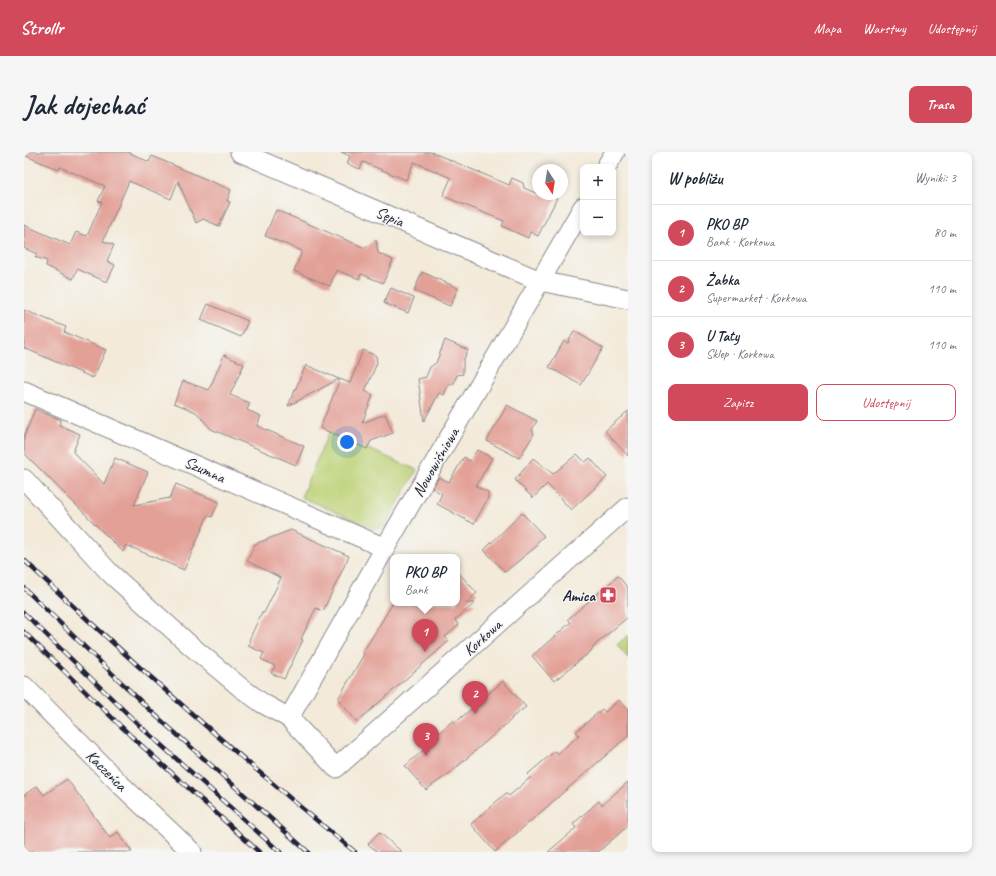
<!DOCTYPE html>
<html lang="pl">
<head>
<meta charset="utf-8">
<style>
  :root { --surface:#fff; --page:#f6f6f7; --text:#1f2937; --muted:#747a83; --line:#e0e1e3; --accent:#d1495b }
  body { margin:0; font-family:Caveat,sans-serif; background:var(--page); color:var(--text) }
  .controls { position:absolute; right:12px; top:12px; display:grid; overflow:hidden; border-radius:8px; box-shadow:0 2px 6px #0003 }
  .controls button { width:36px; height:36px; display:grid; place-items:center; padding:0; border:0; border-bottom:1px solid var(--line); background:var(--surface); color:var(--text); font:20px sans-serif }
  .compass { position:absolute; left:508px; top:12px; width:36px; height:36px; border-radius:50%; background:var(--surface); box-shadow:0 2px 6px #0003; rotate:168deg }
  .you { position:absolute; left:323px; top:290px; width:14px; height:14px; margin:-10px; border:3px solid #fff; border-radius:50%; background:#1a73e8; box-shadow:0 0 0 6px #1a73e833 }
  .badge { display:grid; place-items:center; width:26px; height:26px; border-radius:50%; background:var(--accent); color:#fff; font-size:13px; font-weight:700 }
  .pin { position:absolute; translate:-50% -33px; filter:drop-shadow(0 1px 2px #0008) }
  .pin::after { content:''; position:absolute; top:21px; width:14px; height:12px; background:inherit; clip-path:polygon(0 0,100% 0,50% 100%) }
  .popup { position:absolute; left:366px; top:402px; width:70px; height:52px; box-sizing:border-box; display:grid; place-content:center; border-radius:8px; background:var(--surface); filter:drop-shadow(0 1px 3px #0005); font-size:13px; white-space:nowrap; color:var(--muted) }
  .popup b { font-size:15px; color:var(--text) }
  .popup::after { content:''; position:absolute; left:50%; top:100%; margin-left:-8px; border:8px solid transparent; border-top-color:var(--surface) }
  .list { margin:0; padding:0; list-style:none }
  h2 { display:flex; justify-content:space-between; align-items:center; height:52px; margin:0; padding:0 16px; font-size:17px }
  h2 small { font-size:13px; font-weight:400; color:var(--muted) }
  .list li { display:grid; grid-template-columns:26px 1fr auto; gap:12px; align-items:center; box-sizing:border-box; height:56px; padding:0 16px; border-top:1px solid var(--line) }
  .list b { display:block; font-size:15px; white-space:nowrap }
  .list p { margin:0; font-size:13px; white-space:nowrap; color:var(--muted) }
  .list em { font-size:13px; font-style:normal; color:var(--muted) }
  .actions { display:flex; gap:8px; padding:12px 16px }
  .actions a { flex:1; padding:9px 0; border:1px solid var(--accent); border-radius:8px; text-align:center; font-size:14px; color:var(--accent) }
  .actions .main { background:var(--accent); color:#fff }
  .map { position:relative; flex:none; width:604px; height:700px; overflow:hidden; border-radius:8px }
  header { display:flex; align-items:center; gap:24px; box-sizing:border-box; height:56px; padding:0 20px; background:var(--accent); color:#fff }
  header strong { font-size:19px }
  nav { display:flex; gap:22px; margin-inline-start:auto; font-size:14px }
  .intro { display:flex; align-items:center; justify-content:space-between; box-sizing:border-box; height:96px; padding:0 24px }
  h1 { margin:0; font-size:28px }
  .button { padding:10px 18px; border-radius:8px; background:var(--accent); color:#fff; font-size:14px; font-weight:700 }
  main { display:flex; gap:24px; padding:0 24px }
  aside { flex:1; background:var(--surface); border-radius:8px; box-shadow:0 2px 6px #0003 }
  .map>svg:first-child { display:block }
  .green { fill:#bcd175; stroke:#6f7a58 }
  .building { fill:#e3a097 }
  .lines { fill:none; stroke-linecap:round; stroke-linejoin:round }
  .minor-casing { stroke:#8a868a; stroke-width:21 }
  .minor { stroke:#fff; stroke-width:19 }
  .rail-casing { stroke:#22223b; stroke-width:4.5 }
  .rail { stroke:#f6f6f2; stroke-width:3; stroke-dasharray:9; stroke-linecap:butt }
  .labels { text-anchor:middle; stroke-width:3; stroke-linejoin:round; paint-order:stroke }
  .street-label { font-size:16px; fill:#22223b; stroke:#f6f6f2 }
  .poi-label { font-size:16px; font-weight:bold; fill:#22223b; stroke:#f6f6f2; text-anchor:end }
</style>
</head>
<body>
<header>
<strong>Strollr</strong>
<nav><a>Mapa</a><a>Warstwy</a><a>Udostępnij</a></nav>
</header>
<div class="intro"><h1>Jak dojechać</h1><a class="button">Trasa</a></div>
<main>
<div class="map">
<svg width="604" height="700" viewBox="0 0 604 700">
  <rect width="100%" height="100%" fill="#f6f6f2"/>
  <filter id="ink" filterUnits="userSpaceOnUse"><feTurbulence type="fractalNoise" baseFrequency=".025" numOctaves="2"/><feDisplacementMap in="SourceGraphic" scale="8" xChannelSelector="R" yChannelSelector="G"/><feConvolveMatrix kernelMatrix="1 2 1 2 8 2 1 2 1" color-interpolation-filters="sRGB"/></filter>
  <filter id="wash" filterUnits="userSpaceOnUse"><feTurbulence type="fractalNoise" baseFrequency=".012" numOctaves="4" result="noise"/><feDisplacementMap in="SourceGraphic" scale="16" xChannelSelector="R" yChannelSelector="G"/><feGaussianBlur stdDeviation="0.9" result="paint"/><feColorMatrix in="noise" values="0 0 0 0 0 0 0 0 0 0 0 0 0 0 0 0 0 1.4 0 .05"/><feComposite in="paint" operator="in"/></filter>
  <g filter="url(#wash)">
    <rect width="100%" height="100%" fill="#f3ead9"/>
    <g class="green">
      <path d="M305,280L393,318L360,375L351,377L277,345Z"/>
      <path d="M604,483V506L593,493Z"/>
    </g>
    <g id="blocks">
      <g class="building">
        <path d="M0,0H104L125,10L128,4L207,38L203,49L206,50L195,74L179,67L172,71L154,29L147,47L105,29L79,89L90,93L83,109L91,113L83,130L53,117L49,127L22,114L23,109L11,105L13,102L0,96V73L46,93L52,80L63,84L78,50L74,49L81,34L36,15L35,18L0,3Z"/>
        <path d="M317,0H407L485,33L488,26L499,31L500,36L514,42H524L533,46L514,84L506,80L504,86L478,74L480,69L419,44L427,26L390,10L382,28L339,10L336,17L323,12L326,4Z"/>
        <path d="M252,58L341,96L352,88L354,101L369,108L359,131L337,122L335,127L312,118L306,134L270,119L278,99L241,84Z"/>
        <path d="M398,120L434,136L426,154L390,139Z"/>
        <path d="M367,136L390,146L384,161L360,151Z"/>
        <path d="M184,152L224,169L217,185L177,168Z"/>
        <path d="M0,158L42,175L40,180L82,198L69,226L0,196Z"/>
        <path d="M550,179L579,196L557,233L525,215L540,189L544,191Z"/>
        <path d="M421,188L444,198L439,209V222L433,223L429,233L425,231L420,243L415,241L400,269L394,227L402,225L406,215L412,211Z"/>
        <path d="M339,198L352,204L353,211L341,239L349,243L338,271L361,262L369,281L347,289L343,297L296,276L316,227L326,231Z"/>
        <path d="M200,203L220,212L206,243L226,251L223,258L237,264L233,274L280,294L272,313L187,277L172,260L150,251L159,229L185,238Z"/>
        <path d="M282,213L315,227L264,254Z"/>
        <path d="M483,253L513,269L508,278L510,282L495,306L463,289Z"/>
        <path d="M11,257L37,268L35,273L56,282L49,300L80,332L91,306L124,320L110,353L146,346L152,332L195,350L188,365L184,363L160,418L102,393L99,400L0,301V285Z"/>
        <path d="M604,259V304L581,279Z"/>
        <path d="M453,298L468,306L452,334L464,340V346L450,372L413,352L418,342L408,336L415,325L425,330L440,305L446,309Z"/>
        <path d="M553,302L561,310L566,306L583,325L547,358L523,332L509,346L491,328L509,306L529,322Z"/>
        <path d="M498,361L520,384L512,391L514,393L481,420L460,398Z"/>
        <path d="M267,378L325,404L299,459L292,456L277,487L279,488L260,527L247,521L251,514L237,507L240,501L224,494L227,489L225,488L238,460L240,461L257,426L223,409L231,392Z"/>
        <path d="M433,419L453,441L442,451H451L431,468L435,473L421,485L425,489L333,570L314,547L340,502L339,500L369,451H433Z"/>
        <path d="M594,424L604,436V465L579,486L572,492L566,500L530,529L508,504L547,470L544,467Z"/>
        <path d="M479,529L502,555L487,566L488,567L427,620L402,638L381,614L416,584L414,582L429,568L431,571Z"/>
        <path d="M595,548L604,558V584L471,700L447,672L482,641L485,644L507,625L504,622L531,599L533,602L555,583L552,580L578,557L581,560Z"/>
        <path d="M43,627L86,686L94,680L108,700H0V643L13,634L20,643Z"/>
        <path d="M604,630V674L574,700H524L552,676L549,672L575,649L578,653Z"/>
        <path d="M355,680L378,700H354L344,692Z"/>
      </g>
    </g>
  </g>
  <g filter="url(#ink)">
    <use href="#blocks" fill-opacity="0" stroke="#8a868a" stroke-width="1"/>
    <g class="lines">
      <g class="minor-casing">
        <g id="minor">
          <path d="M216,0L516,129L604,147"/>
          <path d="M582,15L591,0"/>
          <path d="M0,239L361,396"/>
          <path d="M0,327L86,421L167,494L216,535L238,551L265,566L312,616L604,355"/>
          <path d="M0,534L97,633L168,700"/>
          <path d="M265,566L361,396L559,55"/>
        </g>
      </g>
      <use href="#minor" class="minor"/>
      <g class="rail-casing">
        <g id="rail">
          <path d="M0,408C107,510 217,607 331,700"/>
          <path d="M0,436L130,562L284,700"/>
          <path d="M0,461L117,575L256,700"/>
          <path d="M0,480L107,584L235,700"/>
        </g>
      </g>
      <use href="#rail" class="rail"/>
    </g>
  </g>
  <defs>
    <g id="pharmacy-square" transform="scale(0.9)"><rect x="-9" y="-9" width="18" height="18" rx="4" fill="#d1495b" stroke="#f6f6f2"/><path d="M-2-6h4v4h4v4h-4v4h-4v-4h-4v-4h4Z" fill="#fff"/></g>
  </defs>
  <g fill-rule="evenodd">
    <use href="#pharmacy-square" x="584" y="443"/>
  </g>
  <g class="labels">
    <g class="street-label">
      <text transform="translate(366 64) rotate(23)" y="6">Sępia</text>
      <text transform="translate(411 310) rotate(-60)" y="6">Nowowiśniowa</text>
      <text transform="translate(181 317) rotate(24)" y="6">Szumna</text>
      <text transform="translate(458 485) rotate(-42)" y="6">Korkowa</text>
      <text transform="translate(83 618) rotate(45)" y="6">Kaczeńca</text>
    </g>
    <g class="poi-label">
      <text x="571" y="449">Amica</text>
    </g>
  </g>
</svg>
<div class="controls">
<button>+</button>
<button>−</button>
</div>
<svg class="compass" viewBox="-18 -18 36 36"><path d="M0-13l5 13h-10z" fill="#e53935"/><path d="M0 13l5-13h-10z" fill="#747a83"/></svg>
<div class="you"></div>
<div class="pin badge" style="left:401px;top:500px">1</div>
<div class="popup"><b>PKO BP</b>Bank</div>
<div class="pin badge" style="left:451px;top:562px">2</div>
<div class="pin badge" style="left:402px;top:604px">3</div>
</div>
<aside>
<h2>W pobliżu<small>Wyniki: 3</small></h2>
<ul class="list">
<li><span class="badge">1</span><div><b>PKO BP</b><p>Bank · Korkowa</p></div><em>80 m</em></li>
<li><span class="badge">2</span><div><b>Żabka</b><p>Supermarket · Korkowa</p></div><em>110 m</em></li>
<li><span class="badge">3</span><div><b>U Taty</b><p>Sklep · Korkowa</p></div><em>110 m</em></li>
</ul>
<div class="actions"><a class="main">Zapisz</a><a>Udostępnij</a></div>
</aside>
</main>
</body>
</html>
